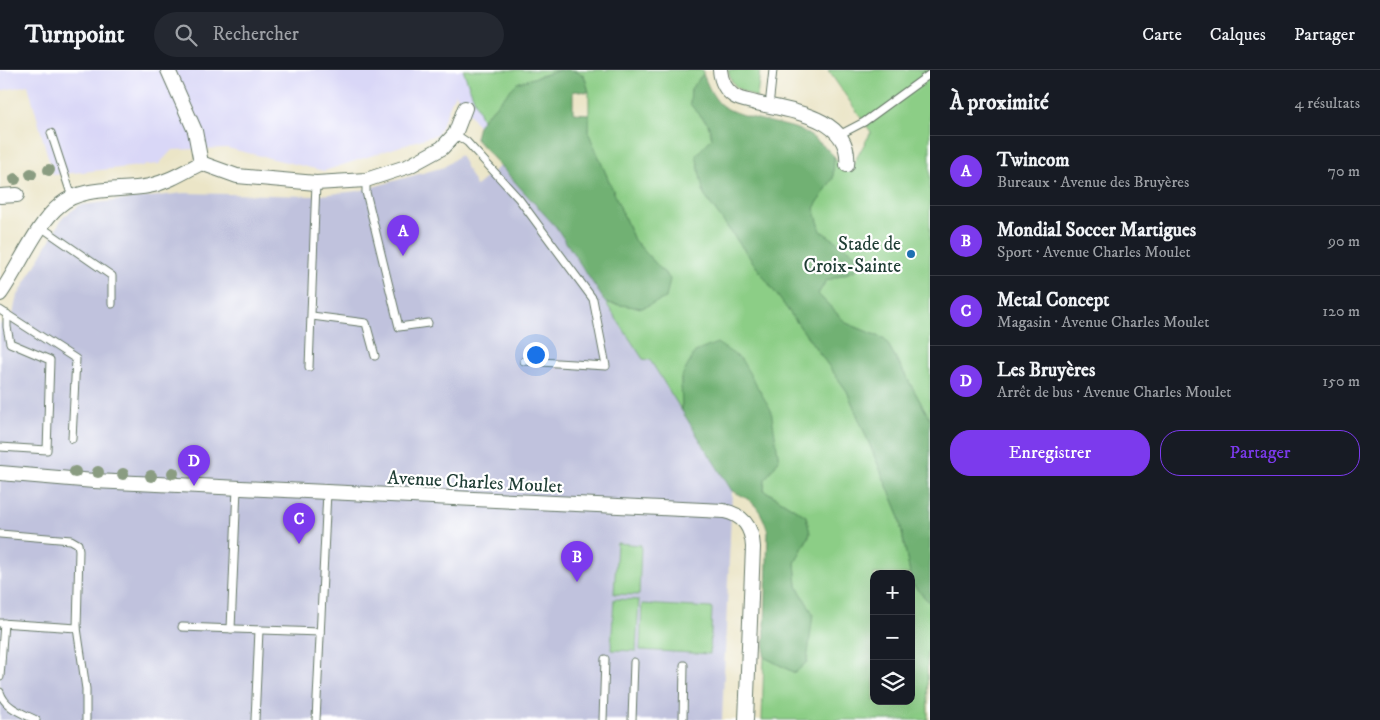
<!DOCTYPE html>
<html lang="fr">
<head>
<meta charset="utf-8">
<style>
  :root { --surface:#171b24; --page:#242831; --text:#f1f3f6; --muted:#9ea1a6; --line:#363941; --accent:#7c3aed }
  body { margin:0; font-family:"IM FELL DW Pica",serif; background:var(--page); color:var(--text) }
  .controls { position:absolute; right:15px; bottom:15px; display:grid; overflow:hidden; border-radius:10px; box-shadow:0 5px 20px #0002 }
  .controls button { width:45px; height:45px; display:grid; place-items:center; padding:0; border:0; border-bottom:1px solid var(--line); background:var(--surface); color:var(--text); font:25px sans-serif }
  .you { position:absolute; left:535px; top:284px; width:18px; height:18px; margin:-12px; border:4px solid #fff; border-radius:50%; background:#1a73e8; box-shadow:0 0 0 8px #1a73e833 }
  .badge { display:grid; place-items:center; width:32px; height:32px; border-radius:50%; background:var(--accent); color:#fff; font-size:16px; font-weight:700 }
  .pin { position:absolute; translate:-50% -41px; filter:drop-shadow(0 1px 2px #0008) }
  .pin::after { content:''; position:absolute; top:26px; width:18px; height:15px; background:inherit; clip-path:polygon(0 0,100% 0,50% 100%) }
  .list { margin:0; padding:0; list-style:none }
  h2 { display:flex; justify-content:space-between; align-items:center; height:65px; margin:0; padding:0 20px; font-size:21px }
  h2 small { font-size:16px; font-weight:400; color:var(--muted) }
  .list li { display:grid; grid-template-columns:32px 1fr auto; gap:15px; align-items:center; box-sizing:border-box; height:70px; padding:0 20px; border-top:1px solid var(--line) }
  .list b { display:block; font-size:19px; white-space:nowrap }
  .list p { margin:0; font-size:16px; white-space:nowrap; color:var(--muted) }
  .list em { font-size:16px; font-style:normal; color:var(--muted) }
  .actions { display:flex; gap:10px; padding:15px 20px }
  .actions a { flex:1; padding:11px 0; border:1px solid var(--accent); border-radius:20px; text-align:center; font-size:18px; color:var(--accent) }
  .actions .main { background:var(--accent); color:#fff }
  .icon { flex:none; width:28px; height:28px; fill:none; stroke:currentColor; stroke-width:2; stroke-linecap:round; stroke-linejoin:round }
  .map { position:relative; flex:none; width:930px; height:650px; overflow:hidden }
  header { display:flex; align-items:center; gap:30px; box-sizing:border-box; height:70px; padding:0 25px; background:var(--surface); border-bottom:1px solid var(--line) }
  header strong { font-size:24px }
  nav { display:flex; gap:28px; margin-inline-start:auto; font-size:18px }
  .search { width:350px; height:45px; background:var(--page); display:flex; align-items:center; gap:12px; box-sizing:border-box; padding:0 18px; border-radius:28px; color:var(--muted); font-size:19px }
  main { display:flex }
  aside { flex:1; background:var(--surface) }
  .map>svg:first-child { display:block }
  .built { fill:#d9d7f7 }
  .industrial { fill:#c0c2dd }
  .green { fill:#8cce86; stroke:#56865d }
  .forest { fill:#71b173; stroke:#487754 }
  .lines { fill:none; stroke-linecap:round; stroke-linejoin:round }
  .lane-casing { stroke:#667867; stroke-width:9 }
  .street-casing { stroke:#667867; stroke-width:16 }
  .lane { stroke:#fff; stroke-width:7 }
  .street { stroke:#fff; stroke-width:14 }
  .tree { fill:#8a9c81 }
  .poi-dot { fill:#1f6fb2; stroke:#fff; stroke-width:2 }
  .labels { text-anchor:middle; stroke-width:4.5; stroke-linejoin:round; paint-order:stroke }
  .poi-label { font-size:19px; fill:#1f3d34; stroke:#fff; text-anchor:end }
  .street-label { font-size:19px; fill:#1f3d34; stroke:#fff }
</style>
</head>
<body>
<header>
<strong>Turnpoint</strong>
<div class="search"><svg class="icon" aria-label="search" viewBox="0 0 24 24"><circle cx="10" cy="10" r="6"/><path d="M15 15l6 6"/></svg>Rechercher</div>
<nav><a>Carte</a><a>Calques</a><a>Partager</a></nav>
</header>
<main>
<div class="map">
<svg width="930" height="650" viewBox="0 0 930 650">
  <rect width="100%" height="100%" fill="#fff"/>
  <filter id="ink" filterUnits="userSpaceOnUse"><feTurbulence type="fractalNoise" baseFrequency=".02" numOctaves="2"/><feDisplacementMap in="SourceGraphic" scale="10" xChannelSelector="R" yChannelSelector="G"/><feConvolveMatrix kernelMatrix="1 2 1 2 8 2 1 2 1" color-interpolation-filters="sRGB"/></filter>
  <filter id="wash" filterUnits="userSpaceOnUse"><feTurbulence type="fractalNoise" baseFrequency=".0096" numOctaves="4" result="noise"/><feDisplacementMap in="SourceGraphic" scale="20" xChannelSelector="R" yChannelSelector="G"/><feGaussianBlur stdDeviation="1.12" result="paint"/><feColorMatrix in="noise" values="0 0 0 0 0 0 0 0 0 0 0 0 0 0 0 0 0 1.4 0 .05"/><feComposite in="paint" operator="in"/></filter>
  <g filter="url(#wash)">
    <rect width="100%" height="100%" fill="#ebe5c7"/>
    <path class="built" d="M0,0H463L482,50L478,56L455,23L438,64L324,101L227,78L172,80L159,94L53,105L28,15L0,21Z"/>
    <path class="industrial" d="M460,85L476,116L500,96L556,157L643,288L650,290L732,421L722,650H0V254L12,251L16,229L63,147L80,135L184,123L311,126L358,121L444,97Z"/>
    <g class="green">
      <path d="M463,0H560L517,13L482,50Z"/>
      <path d="M572,0H703V4L691,19L690,34L708,54L712,69L704,125L847,321L898,442L910,504H874V631H911V510L912,514L930,533V578L927,583L928,650H762L764,587L795,603L813,544L797,516L795,493L810,464L806,446L764,420L765,409L779,390L681,308L682,341L650,290L643,289L606,233L643,238L670,209L634,170L589,64V22L584,5Z"/>
      <path d="M728,0H760L757,28C741,20 732,19 728,0Z"/>
      <path d="M828,0H930V349L885,269L846,253L818,224L826,211L856,200L855,184L820,161L814,138L833,108L834,86L839,94L854,95L856,89L871,62Z"/>
      <path d="M617,473L641,475L639,525L614,524Z"/>
      <path d="M614,529L639,530L636,581L611,580Z"/>
      <path d="M642,534L712,538L710,584L640,580Z"/>
    </g>
    <g class="forest">
      <path d="M560,0H572L584,5L589,22L573,21V43L589,44V64L634,170L670,209L666,228L642,238L606,233L556,157L475,68L478,56L482,50L517,13Z"/>
      <path d="M703,4C707,14 712,26 720,34C735,47 777,52 797,59C812,65 823,75 834,86L833,108L814,138L821,161L855,184L856,200L826,211L818,224L846,253L885,269L930,349V533L912,514L911,504H910L898,442L847,321L704,125L696,85L712,68L708,54L690,34L691,19Z"/>
      <path d="M717,273L741,289L771,340L779,390L765,409L764,420L806,446L810,463L795,493L797,516L813,544L807,592L795,603L764,587L768,462C761,439 754,430 732,421L682,341L681,308L695,282Z"/>
    </g>
  </g>
  <g filter="url(#ink)">
    <g class="lines">
      <g class="lane-casing">
        <g id="lane">
          <path d="M769,36L773,0"/>
          <path d="M51,63L72,127"/>
          <path d="M455,64L467,72L519,129L593,229L606,296L524,291"/>
          <path d="M839,65L864,52L930,4"/>
          <path d="M366,110V122L399,257L428,253"/>
          <path d="M41,157L112,206V234"/>
          <path d="M0,240L76,289L72,369"/>
          <path d="M312,246L366,253L375,286"/>
          <path d="M309,297L316,113"/>
          <path d="M0,377L47,380L50,290L10,273L7,257V244"/>
          <path d="M0,464L71,470L78,474L79,480L77,558L86,619V650"/>
          <path d="M0,553L77,558"/>
          <path d="M182,557L320,562"/>
          <path d="M231,559L237,418"/>
          <path d="M0,607L4,553"/>
          <path d="M0,622C5,638 22,643 36,650"/>
          <path d="M255,650L259,560"/>
          <path d="M316,650L327,422"/>
          <path d="M603,650L605,589"/>
          <path d="M632,650L634,592"/>
          <path d="M683,650L684,595"/>
        </g>
      </g>
      <g class="street-casing">
        <g id="street">
          <path d="M168,0L195,61L201,93"/>
          <path d="M720,0C721,10 725,20 734,26C740,30 749,31 756,33C790,41 852,47 847,95"/>
          <path d="M0,126L17,125"/>
          <path d="M0,224C18,199 37,153 60,135C84,115 120,122 149,116C168,112 184,102 201,93L237,106L316,113L366,110L409,96L442,78L455,64L465,38"/>
          <path d="M0,403L94,411L724,441C744,445 752,458 753,477L746,650"/>
        </g>
      </g>
      <use href="#lane" class="lane"/>
      <use href="#street" class="street"/>
    </g>
    <g class="tree">
      <circle cx="49" cy="100" r="6"/>
      <circle cx="31" cy="104" r="6"/>
      <circle cx="15" cy="109" r="6"/>
      <circle cx="75" cy="402" r="6"/>
      <circle cx="98" cy="402" r="6"/>
      <circle cx="173" cy="403" r="6"/>
      <circle cx="123" cy="404" r="6"/>
      <circle cx="151" cy="406" r="6"/>
    </g>
  </g>
  <circle class="poi-dot" cx="911" cy="184" r="5"/>
  <g class="labels">
    <g class="poi-label">
      <text x="901" y="180">Stade de<tspan x="901" dy="22">Croix-Sainte</tspan></text>
    </g>
    <g class="street-label">
      <text transform="translate(475 411) rotate(3)" y="7">Avenue Charles Moulet</text>
    </g>
  </g>
</svg>
<div class="controls">
<button>+</button>
<button>−</button>
<button><svg class="icon" aria-label="layers" viewBox="0 0 24 24"><path d="M12 4l9 5-9 5-9-5zM3 14l9 5 9-5"/></svg></button>
</div>
<div class="you"></div>
<div class="pin badge" style="left:403px;top:186px">A</div>
<div class="pin badge" style="left:577px;top:512px">B</div>
<div class="pin badge" style="left:299px;top:474px">C</div>
<div class="pin badge" style="left:194px;top:416px">D</div>
</div>
<aside>
<h2>À proximité<small>4 résultats</small></h2>
<ul class="list">
<li><span class="badge">A</span><div><b>Twincom</b><p>Bureaux · Avenue des Bruyères</p></div><em>70 m</em></li>
<li><span class="badge">B</span><div><b>Mondial Soccer Martigues</b><p>Sport · Avenue Charles Moulet</p></div><em>90 m</em></li>
<li><span class="badge">C</span><div><b>Metal Concept</b><p>Magasin · Avenue Charles Moulet</p></div><em>120 m</em></li>
<li><span class="badge">D</span><div><b>Les Bruyères</b><p>Arrêt de bus · Avenue Charles Moulet</p></div><em>150 m</em></li>
</ul>
<div class="actions"><a class="main">Enregistrer</a><a>Partager</a></div>
</aside>
</main>
</body>
</html>
